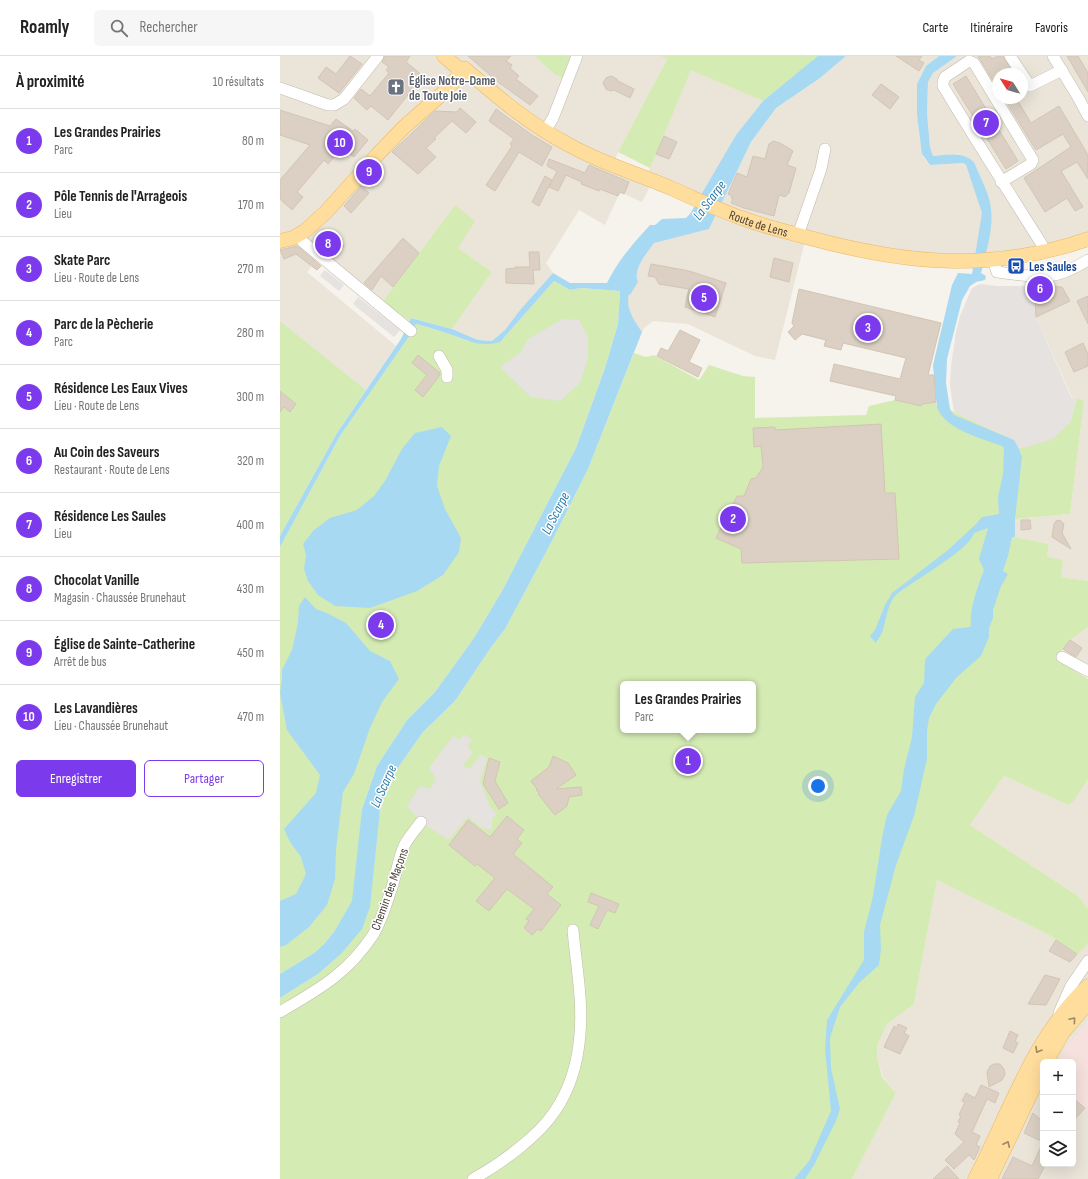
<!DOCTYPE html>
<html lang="fr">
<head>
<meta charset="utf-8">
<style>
  :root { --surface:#fff; --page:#f6f6f6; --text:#222; --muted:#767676; --line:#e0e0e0; --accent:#7c3aed }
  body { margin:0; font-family:"Sofia Sans Condensed",sans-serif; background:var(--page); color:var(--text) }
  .controls { position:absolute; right:12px; bottom:12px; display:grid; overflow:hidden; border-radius:6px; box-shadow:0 4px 16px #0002 }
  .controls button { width:36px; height:36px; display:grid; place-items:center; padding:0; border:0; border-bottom:1px solid var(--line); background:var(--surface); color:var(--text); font:20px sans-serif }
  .compass { position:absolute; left:712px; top:12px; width:36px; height:36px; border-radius:50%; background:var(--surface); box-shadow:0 4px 16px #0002; rotate:307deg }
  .you { position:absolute; left:538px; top:730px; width:14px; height:14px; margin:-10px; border:3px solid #fff; border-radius:50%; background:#1a73e8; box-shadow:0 0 0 6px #1a73e833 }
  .badge { display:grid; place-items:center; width:26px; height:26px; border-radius:50%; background:var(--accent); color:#fff; font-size:13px; font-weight:700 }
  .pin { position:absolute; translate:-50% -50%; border:2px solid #fff; box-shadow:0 1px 4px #0006 }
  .popup { position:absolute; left:340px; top:625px; width:136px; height:52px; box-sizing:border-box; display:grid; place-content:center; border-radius:6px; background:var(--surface); filter:drop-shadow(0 1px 3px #0005); font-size:13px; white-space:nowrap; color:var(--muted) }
  .popup b { font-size:15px; color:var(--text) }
  .popup::after { content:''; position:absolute; left:50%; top:100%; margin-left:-8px; border:8px solid transparent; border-top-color:var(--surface) }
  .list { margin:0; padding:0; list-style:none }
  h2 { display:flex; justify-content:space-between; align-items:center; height:52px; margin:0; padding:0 16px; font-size:17px }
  h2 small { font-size:13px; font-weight:400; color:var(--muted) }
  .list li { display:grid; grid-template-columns:26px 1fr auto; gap:12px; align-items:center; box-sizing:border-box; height:64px; padding:0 16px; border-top:1px solid var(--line) }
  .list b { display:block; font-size:15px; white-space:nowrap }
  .list p { margin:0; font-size:13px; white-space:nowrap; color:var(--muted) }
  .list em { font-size:13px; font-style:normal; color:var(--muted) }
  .actions { display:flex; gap:8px; padding:12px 16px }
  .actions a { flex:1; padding:9px 0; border:1px solid var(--accent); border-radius:6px; text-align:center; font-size:14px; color:var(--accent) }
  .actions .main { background:var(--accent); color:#fff }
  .icon { flex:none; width:22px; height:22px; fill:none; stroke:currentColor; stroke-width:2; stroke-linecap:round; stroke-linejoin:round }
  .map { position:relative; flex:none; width:808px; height:1123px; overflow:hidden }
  header { display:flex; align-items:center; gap:24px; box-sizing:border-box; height:56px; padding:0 20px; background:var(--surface); border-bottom:1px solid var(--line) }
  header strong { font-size:19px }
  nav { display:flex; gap:22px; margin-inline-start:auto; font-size:14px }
  .search { width:280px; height:36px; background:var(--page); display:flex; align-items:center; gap:10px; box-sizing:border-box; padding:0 14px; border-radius:6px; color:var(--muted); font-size:15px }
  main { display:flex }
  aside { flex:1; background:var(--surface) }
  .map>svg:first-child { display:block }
  .residential { fill:#eae4d9; fill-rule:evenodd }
  .medical { fill:#f6e1df }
  .green { fill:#d5ebb4; fill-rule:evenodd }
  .parking { fill:#e5e2e0 }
  .water { fill:#a8d9f3 }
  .building { fill:#dbd0c3; stroke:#d3c5b3 }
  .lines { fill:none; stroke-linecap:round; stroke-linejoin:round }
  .minor-casing { stroke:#c2baad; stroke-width:12 }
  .major-casing { stroke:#e8ba68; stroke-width:15 }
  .minor { stroke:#fff; stroke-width:11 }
  .major { stroke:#ffdd9c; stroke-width:14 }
  .oneway { stroke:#9c8866 }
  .labels { text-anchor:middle; stroke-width:3; stroke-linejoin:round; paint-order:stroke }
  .worship-label { font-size:13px; font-weight:bold; fill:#5b616d; stroke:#fff; text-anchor:start }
  .street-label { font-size:13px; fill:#4b4339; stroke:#fff }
  .transit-label { font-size:13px; font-weight:bold; fill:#164399; stroke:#fff; text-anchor:start }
  .water-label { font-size:14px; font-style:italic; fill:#2a7caa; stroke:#fff }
</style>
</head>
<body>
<header>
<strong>Roamly</strong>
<div class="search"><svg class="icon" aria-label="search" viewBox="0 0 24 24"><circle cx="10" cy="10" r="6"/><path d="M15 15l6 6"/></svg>Rechercher</div>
<nav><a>Carte</a><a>Itinéraire</a><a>Favoris</a></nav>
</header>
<main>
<aside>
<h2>À proximité<small>10 résultats</small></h2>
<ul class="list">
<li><span class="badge">1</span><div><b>Les Grandes Prairies</b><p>Parc</p></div><em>80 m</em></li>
<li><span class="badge">2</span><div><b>Pôle Tennis de l'Arrageois</b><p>Lieu</p></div><em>170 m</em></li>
<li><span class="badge">3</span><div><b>Skate Parc</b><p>Lieu · Route de Lens</p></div><em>270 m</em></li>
<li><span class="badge">4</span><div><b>Parc de la Pècherie</b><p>Parc</p></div><em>280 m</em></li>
<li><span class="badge">5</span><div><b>Résidence Les Eaux Vives</b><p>Lieu · Route de Lens</p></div><em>300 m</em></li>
<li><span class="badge">6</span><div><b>Au Coin des Saveurs</b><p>Restaurant · Route de Lens</p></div><em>320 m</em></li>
<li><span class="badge">7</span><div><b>Résidence Les Saules</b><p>Lieu</p></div><em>400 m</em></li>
<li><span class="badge">8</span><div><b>Chocolat Vanille</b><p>Magasin · Chaussée Brunehaut</p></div><em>430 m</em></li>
<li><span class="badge">9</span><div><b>Église de Sainte-Catherine</b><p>Arrêt de bus</p></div><em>450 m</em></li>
<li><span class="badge">10</span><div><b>Les Lavandières</b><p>Lieu · Chaussée Brunehaut</p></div><em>470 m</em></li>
</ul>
<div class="actions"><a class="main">Enregistrer</a><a>Partager</a></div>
</aside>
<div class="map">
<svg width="808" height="1123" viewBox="0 0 808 1123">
  <rect width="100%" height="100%" fill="#f6f2ec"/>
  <g class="residential">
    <path d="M0,0H255L274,18L293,0H380L387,3L338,96L333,109L366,121L411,13L483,45L456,79L419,144L373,124L362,146L340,136L325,169L299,154L266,207L273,217L240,254L225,274L212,285L198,284L172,273L212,216L178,192L175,149L103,245L43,196L27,216L116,290L86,334L0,265Z"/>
    <path d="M566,0H659L646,10L637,28V59L643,101L650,109L683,107L686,110L710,174V147L694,106L678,98L653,100L650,91L647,57L648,26L651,20L653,17L677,0H808V183L692,205L526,181L495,304L475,300L408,268L373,265L364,272L362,276L351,259L347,244L349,238L357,225L356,218L361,206L373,187L429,173L471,86L496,52L540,22ZM718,18H742V42H718Z"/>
    <path d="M808,204V525L781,521L767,501L769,488L735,481V463L790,458L804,345L792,341L755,259L754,230L757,221Z"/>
    <path d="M808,571V612L786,599L783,593L790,584Z"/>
    <path d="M724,720L788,749L794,745L808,723V853L798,840L690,769Z"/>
    <path d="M657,824L767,878L797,898L808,887V965L791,986L778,1006H763V1108H793V1042L808,1055V1123H572L616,1037L603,1021L597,1000V990L607,968L634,948Z"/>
  </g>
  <path class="medical" d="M808,965V1055L793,1042V1006H778L791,986Z"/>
  <g class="green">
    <path d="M255,0H293L284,22L274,18Z"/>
    <path d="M380,0H552L540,10L503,29L483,45L411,14L370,112L338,96L387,3Z"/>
    <path d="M175,149L195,165L178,192L212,216L172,273L132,262L129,265L103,245Z"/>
    <path d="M274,225L290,234L301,232L340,235L338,268L325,312L296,392L222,535L194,582L155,636L127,664L97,710L82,753L73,845L54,876L44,888L34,897L0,918V491L60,380L128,282L136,268L170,278L187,285L220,286Z"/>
    <path d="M0,265L86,334L57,377L0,480V348L10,356L16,348L0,335Z"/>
    <path d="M354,297L366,301L374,299L419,324L429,309L463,320L475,321V362L586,359L589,350L615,344L641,350L642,348L656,346L657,351L661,350L734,384L790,367L797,342L804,345L790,458L735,463V481L769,488L767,501L783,504L781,521L808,525V571L790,584L783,593L780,607L783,608L808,623V723L794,745L788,749L724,720L690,769L798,840L808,853V887L798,898L767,878L657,824L634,948L607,968L597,990V1000L602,1021L616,1037L572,1123H0V942L38,918L60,899L107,731L117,713L143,676L175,645L212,590L225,573L273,483L308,413ZM343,628H473V674H343Z"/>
  </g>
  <g class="parking">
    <path d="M45,214L64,229L59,235L40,220Z"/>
    <path d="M700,228L717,230H754L755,259L791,341L797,342L790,367L771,384L739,393L734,384L674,356L670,330L671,310L676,276L680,260L692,232Z"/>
    <path d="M78,241L120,274L114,281L73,248Z"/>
    <path d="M283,263L299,264L308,281V302L300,327L280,345L251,341L220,311L241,296L248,283Z"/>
    <path d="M184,678L192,684L187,690L193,696L183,710L190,713L200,699L207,702L200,725L210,751L217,758L212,763V773H204L188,761L168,784L141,766L127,750L140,730L150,733L156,723L149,712L173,680L180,684Z"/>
  </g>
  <g class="water">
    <path d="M538,0H566L540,22L496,52L471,86L429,173L374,187C367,197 352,214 358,226L350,239L349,238C345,253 355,265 362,276L308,413L273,483L225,573L212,590L175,645L143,676L117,713L107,731L100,754L90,851L82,873L60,899L38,918L0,942V918L34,897L44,888L54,876L72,845L82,753L97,710L127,664L155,636L194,582L222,535L296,392L325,312L338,268L340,235L301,232L290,234L274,225L220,286C199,292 188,284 169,278C158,274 147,271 136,268L128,282L60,380L0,491V480L57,377L121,283L131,262L172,273L198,284L212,285L225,274L240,254L273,217L290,227H327C339,203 352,189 370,169H375L382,163L406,162L410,158L456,79L483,45Z"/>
    <path d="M659,0H677L653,17L648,26L647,57L650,91L653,100C669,99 681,95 694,106C699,119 707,133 710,147C715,170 706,195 701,217L706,220L705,224L696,226L690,230L682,244L667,303L666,327L670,353L674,359L734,384L739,393L742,401L735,463V481H732L728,500L723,515L728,518L721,530L713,554V562L709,572V581L701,600L676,622L656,648L649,662L647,675V703L634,760L616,809L600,869L601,893L599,909L579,927L560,951L550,982L551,1012L560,1053L556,1065L534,1109L525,1123H514L529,1105L551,1055L545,993L547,964L584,904V876L593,840L602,782L607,759L621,735L624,713L632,681L635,641L644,627L645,604L646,602L673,573L689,571L691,570C689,553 698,530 704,514L699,503L708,472L694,477C690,494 631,526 616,539C607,547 606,569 601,579C599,582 597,584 596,587L590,580L595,574L605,549L612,537L668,494L696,468L702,461L719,458L718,441L723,418L724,392L722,390C703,383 664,373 657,351L653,309L672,229L678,217L692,218L702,157L686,109L683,107L650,109L642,98L637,59V28L646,10Z"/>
    <path d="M162,371L171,380L159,410L157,430L165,453L181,482L179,496L163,519L137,535L90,552L55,550L38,539L28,525L24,513L26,499L23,488L34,474L50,462L77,454L94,440L105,425L122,393L135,377Z"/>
    <path d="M25,541L36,553L49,558L66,567L90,595L110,605L119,623L102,646L90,672L74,718L63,736L56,794L55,823L47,849L29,871L6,889L0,891V845L16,838L26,818L21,801L10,786L4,773L36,737L40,719L7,674L0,637L2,624V614L12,594L18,567L19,550Z"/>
  </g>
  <g class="building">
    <path d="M70,0L82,8L59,37L38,22L46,11L56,18Z"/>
    <path d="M105,0H130L126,6L143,20L108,64L91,50L87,54L74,42L81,33L90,40L109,17L106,14L109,11L102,6Z"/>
    <path d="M188,0H231L226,5L232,9L230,12L239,20L236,23L258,40L250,49L218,26Z"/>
    <path d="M616,0H642L639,4L644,7L639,15Z"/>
    <path d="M698,0H710L712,3L718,0H723L734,18H718V33Z"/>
    <path d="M787,0H798L808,17V36Z"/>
    <path d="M331,20L337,23L338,25L354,33L350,42L334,34L331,35L326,33L323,27L326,22Z"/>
    <path d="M686,20L738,105L726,113L673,28Z"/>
    <path d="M601,28L619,41L610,53L592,39Z"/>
    <path d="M724,42H736L751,67L779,50L808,99V123L797,106L781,115L803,151L795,155L787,142L765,156L744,122L791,91L783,78L756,94Z"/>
    <path d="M180,52L196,66L186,77L172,65L154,82L156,83L146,92L156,101L138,118L112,96L155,55L177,56Z"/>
    <path d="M216,53L252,79L272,91L262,110L239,96L215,135L206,129L232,90L230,88L234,83L209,65Z"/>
    <path d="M0,54L50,70L56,63L73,75L75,73L88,84L74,101L62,92L48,108L44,104L17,136L23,141L12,154L0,143V124L30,89L0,79Z"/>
    <path d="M384,80L397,86L389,103L376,98Z"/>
    <path d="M493,85L500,87L513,95L507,109L516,112L509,137L505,141L499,139L494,160L464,152L451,147L453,143L451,142L452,140L448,138L457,117L467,121L473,100L485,103L489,88Z"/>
    <path d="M269,103L305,117L309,109L349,126L344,138L340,136L338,140L320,133L319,135L301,128L302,126L286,119L278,135L269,131L277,115L267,110Z"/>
    <path d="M265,120L272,124L259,150L252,146Z"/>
    <path d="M81,130L89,137L71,157L64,150Z"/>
    <path d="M43,173L64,190L54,202L33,185Z"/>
    <path d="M123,182L139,197L113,231L101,220L92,234L84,227Z"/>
    <path d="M17,190L41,210L37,214L16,198L4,203L0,194Z"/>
    <path d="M249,196H259L260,214H253L254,228L226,227V213L236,212L235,211H250Z"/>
    <path d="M494,202L513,207L509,226L490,221Z"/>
    <path d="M371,208L409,215L446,227L435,261L405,251L409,233L379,228L375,221L368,220Z"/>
    <path d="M754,230L782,231L790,245L756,261Z"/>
    <path d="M519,233L661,267L648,319H654L656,346L642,348L641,350L615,344L616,340L550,325L554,308L620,323L626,302L563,287L561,294L544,290L546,284L522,278L515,284L508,276L514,270L512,267Z"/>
    <path d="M808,240V268L797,245Z"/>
    <path d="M400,274L420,284L409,306L422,312L418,321L377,300L381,292L388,295Z"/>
    <path d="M803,287L808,298V310L794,316L785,296Z"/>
    <path d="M138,299L160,317V319L143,341L135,334L147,319L132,307Z"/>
    <path d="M0,335L16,348L10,356L4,351L0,356Z"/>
    <path d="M601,368L605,437H615L619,503L462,507L461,493L436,482L457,440H464L471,423L476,422L483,411L481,390L474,391L473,372L495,371V374Z"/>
    <path d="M741,464H750L751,473L741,474Z"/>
    <path d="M780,464L784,468L782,477L791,493L772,481L774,468L776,465Z"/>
    <path d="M790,584L802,592L796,601L783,593Z"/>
    <path d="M273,700L288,707L296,719L276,733L301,731L302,739L289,741L287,750L275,759L258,738L259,737L256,734L257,733L251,725L269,711Z"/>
    <path d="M209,702L220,706L215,725L228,747L219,753L203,728Z"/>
    <path d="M227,760L244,774L237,783L242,787L233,798L273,831L267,838L281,849L261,875L258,873L252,879L244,872L249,865L246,863L254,853L227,833L209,855L196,845L215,822L197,808L195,810L169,789L188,764L210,781Z"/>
    <path d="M311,837L339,848L335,857L327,854L318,873L310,869L319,850L308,846Z"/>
    <path d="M776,884L797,898L790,906L769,895Z"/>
    <path d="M765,919L780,923L766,949L748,948Z"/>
    <path d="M618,968L627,972L624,977L629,980L620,998L604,991L614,970L617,972Z"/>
    <path d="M730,975L738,979L735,985L738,987L733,997L723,992Z"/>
    <path d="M714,1008H720L724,1013L725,1018L722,1024L709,1031L707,1016L710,1010Z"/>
    <path d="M701,1029L719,1037L715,1047L707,1043L692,1076L700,1080L696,1089L700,1091L694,1104L689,1099L674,1113L665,1104L684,1086L675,1078L680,1067L678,1066L681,1060L679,1059L685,1046L682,1045L686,1037L695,1042Z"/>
    <path d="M793,1042L805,1052L793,1065Z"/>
    <path d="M753,1057L763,1066V1108H766L758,1123H722L733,1101L752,1110L763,1086L744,1077Z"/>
    <path d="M667,1110L679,1123H653Z"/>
  </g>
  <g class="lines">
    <g class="minor-casing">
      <g id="minor">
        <path d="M730,0L750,30L782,14"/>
        <path d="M773,0L799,43L808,60"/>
        <path d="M0,32L48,49H54L64,43L98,0"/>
        <path d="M265,75L273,62L297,0"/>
        <path d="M721,126L751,108L753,104L694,7L689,5L665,21L663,26V30C695,83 728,135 761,187L765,196"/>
        <path d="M18,179L23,186L131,275"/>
        <path d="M518,179L541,113L545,93"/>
        <path d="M713,204L717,216C757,221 772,227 808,204"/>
        <path d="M159,300L167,314V321"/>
        <path d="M782,601L808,615"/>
        <path d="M0,956C39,933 67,918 93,879C101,866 106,849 111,834C116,820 118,804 124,790C128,782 136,773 141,766"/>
        <path d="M779,957L791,930L808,905"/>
        <path d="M193,1123C220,1108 258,1081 275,1055C290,1033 298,1005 300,978C303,943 296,909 293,874"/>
      </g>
    </g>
    <g class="major-casing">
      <g id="major">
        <path id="s1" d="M164,0L178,12L185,13C219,42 250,69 291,90C323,108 359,118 393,133C416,143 438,154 462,162C482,170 505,175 526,181C625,208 709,217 808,183"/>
        <path d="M0,185L13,182L25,175L46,156L98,98L124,71L164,36L185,13"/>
        <path d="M766,1006L783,976L808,947"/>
        <path d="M695,1123C730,1057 752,982 808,930"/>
        <path d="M710,1123L763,1012"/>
      </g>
    </g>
    <use href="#minor" class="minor"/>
    <use href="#major" class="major"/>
  </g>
  <defs><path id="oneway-chevron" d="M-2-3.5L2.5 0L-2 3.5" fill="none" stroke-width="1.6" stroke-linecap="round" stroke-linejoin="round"/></defs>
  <g class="oneway">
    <use href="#oneway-chevron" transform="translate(793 964) rotate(-50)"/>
    <use href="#oneway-chevron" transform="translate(758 994) rotate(120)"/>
    <use href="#oneway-chevron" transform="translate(727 1088) rotate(-65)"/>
  </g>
  <defs>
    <g id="church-square" transform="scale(0.9)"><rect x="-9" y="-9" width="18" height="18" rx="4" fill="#6b7280" stroke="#fff"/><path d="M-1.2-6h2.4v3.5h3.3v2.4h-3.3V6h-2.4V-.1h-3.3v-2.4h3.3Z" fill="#fff"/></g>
    <g id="bus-square" transform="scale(0.9)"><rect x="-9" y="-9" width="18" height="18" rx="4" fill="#1a4fb4" stroke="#fff"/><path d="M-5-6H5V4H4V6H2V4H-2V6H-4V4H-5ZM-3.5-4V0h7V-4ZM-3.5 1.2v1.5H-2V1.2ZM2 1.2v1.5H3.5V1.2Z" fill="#fff"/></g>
  </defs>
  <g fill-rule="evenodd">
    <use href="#church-square" x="116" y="31"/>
    <use href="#bus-square" x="736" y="210"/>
  </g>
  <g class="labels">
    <g class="worship-label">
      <text x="129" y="29">Église Notre-Dame<tspan x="129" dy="15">de Toute Joie</tspan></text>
    </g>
    <g class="street-label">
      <text dy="5" stroke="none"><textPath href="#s1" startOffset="360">Route de Lens</textPath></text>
      <text transform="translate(109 833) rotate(-70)" y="5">Chemin des Maçons</text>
    </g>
    <g class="transit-label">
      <text x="749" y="215">Les Saules</text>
    </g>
    <g class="water-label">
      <text transform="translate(429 144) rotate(-53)" y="5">La Scarpe</text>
      <text transform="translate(275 457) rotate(-63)" y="5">La Scarpe</text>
      <text transform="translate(103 730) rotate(-66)" y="5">La Scarpe</text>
    </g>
  </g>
</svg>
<div class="controls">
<button>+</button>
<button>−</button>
<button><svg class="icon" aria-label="layers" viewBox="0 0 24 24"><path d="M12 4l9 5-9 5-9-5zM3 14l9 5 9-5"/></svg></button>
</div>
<svg class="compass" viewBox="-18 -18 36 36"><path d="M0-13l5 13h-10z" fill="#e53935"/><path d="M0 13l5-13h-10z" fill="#767676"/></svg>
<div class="you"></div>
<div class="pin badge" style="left:408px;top:705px">1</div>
<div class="popup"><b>Les Grandes Prairies</b>Parc</div>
<div class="pin badge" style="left:453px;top:463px">2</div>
<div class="pin badge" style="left:588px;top:272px">3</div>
<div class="pin badge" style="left:101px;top:569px">4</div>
<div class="pin badge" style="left:424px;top:242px">5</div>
<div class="pin badge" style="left:760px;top:233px">6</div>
<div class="pin badge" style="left:706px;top:67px">7</div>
<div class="pin badge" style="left:48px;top:188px">8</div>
<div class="pin badge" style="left:89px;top:116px">9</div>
<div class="pin badge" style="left:60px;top:87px">10</div>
</div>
</main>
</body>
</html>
